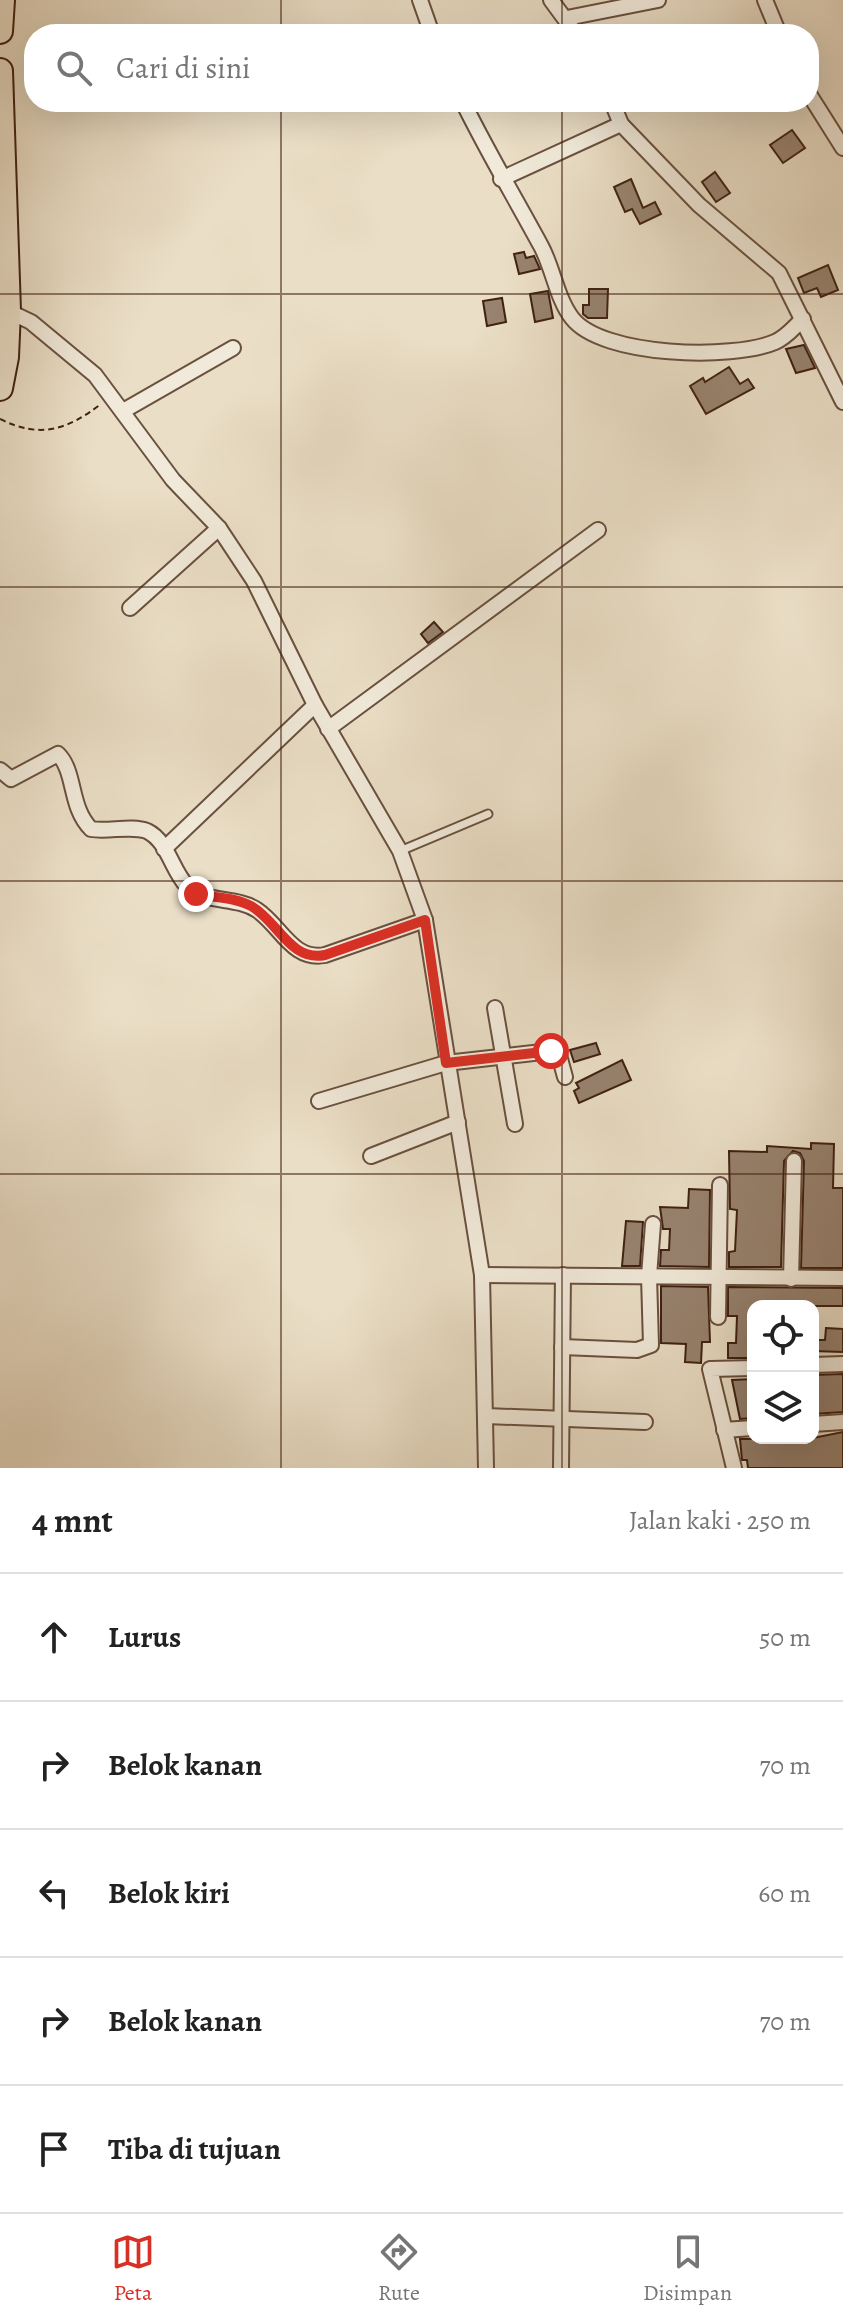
<!DOCTYPE html>
<html lang="id">
<head>
<meta charset="utf-8">
<style>
  :root { --surface:#fff; --page:#f6f6f6; --text:#222; --muted:#767676; --line:#e0e0e0; --accent:#d93025 }
  body { margin:0; font-family:Alegreya,serif; background:var(--page); color:var(--text) }
  .controls { position:absolute; right:24px; bottom:24px; display:grid; overflow:hidden; border-radius:16px; box-shadow:0 8px 32px #0002 }
  .controls button { width:72px; height:72px; display:grid; place-items:center; padding:0; border:0; border-bottom:2px solid var(--line); background:var(--surface); color:var(--text); font:40px sans-serif }
  .stop { position:absolute; width:24px; height:24px; margin:-18px; border:6px solid #d93025; border-radius:50%; background:#fff }
  .stop.end { background:#d93025; border-color:#fff; box-shadow:0 2px 8px #0008 }
  .list { margin:0; padding:0; list-style:none }
  h2 { display:flex; justify-content:space-between; align-items:center; height:104px; margin:0; padding:0 32px; font-size:34px }
  h2 small { font-size:26px; font-weight:400; color:var(--muted) }
  .list li { display:grid; grid-template-columns:52px 1fr auto; gap:24px; align-items:center; box-sizing:border-box; height:128px; padding:0 32px; border-top:2px solid var(--line) }
  .list b { display:block; font-size:30px; white-space:nowrap }
  .list em { font-size:26px; font-style:normal; color:var(--muted) }
  .icon { flex:none; width:44px; height:44px; fill:none; stroke:currentColor; stroke-width:2; stroke-linecap:round; stroke-linejoin:round }
  .map { position:relative; flex:none; width:843px; height:1468px; overflow:hidden }
  .search { position:absolute; background:var(--surface); box-shadow:0 8px 32px #0002; left:24px; right:24px; top:24px; height:88px; display:flex; align-items:center; gap:20px; box-sizing:border-box; padding:0 28px; border-radius:32px; color:var(--muted); font-size:30px }
  .sheet { height:744px; background:var(--surface) }
  nav { display:flex; justify-content:space-around; align-items:center; box-sizing:border-box; height:112px; border-top:2px solid var(--line); background:var(--surface); font-size:22px; color:var(--muted) }
  nav a { display:grid; justify-items:center; gap:4px }
  nav .on { color:var(--accent) }
  .map>svg:first-child { display:block }
  .building { fill:#988370; stroke:#3f2112; stroke-width:2 }
  .lines { fill:none; stroke-linecap:round; stroke-linejoin:round }
  .service-casing { stroke:#6a503f; stroke-width:11 }
  .minor-casing { stroke:#6a503f; stroke-width:18 }
  .trunk-casing { stroke:#3f2112; stroke-width:28 }
  .path { stroke:#3f2112; stroke-width:2; stroke-dasharray:6 4; stroke-linecap:butt }
  .service { stroke:#f1eada; stroke-width:7 }
  .minor { stroke:#f1eada; stroke-width:14 }
  .trunk { stroke:#eadec6; stroke-width:24 }
  .route { stroke:#d93025; stroke-width:10 }
  .grid { fill:none; stroke:#3f2112; stroke-width:2; stroke-opacity:0.55 }
</style>
</head>
<body>
<div class="map">
<svg width="843" height="1468" viewBox="0 0 843 1468">
  <rect width="100%" height="100%" fill="#eadec6"/>
  <filter id="stains"><feTurbulence type="fractalNoise" baseFrequency=".0025" numOctaves="4"/><feColorMatrix values="0 0 0 0 .2 0 0 0 0 .09 0 0 0 0 .02 0 0 0 .5 -.17"/></filter>
  <radialGradient id="worn" r=".72"><stop offset=".6" stop-color="#630" stop-opacity="0"/><stop offset="1" stop-color="#630" stop-opacity=".3"/></radialGradient>
  <g class="building">
    <path d="M792,130L805,148L783,163L770,145Z"/>
    <path d="M715,172L730,193L716,202L702,182Z"/>
    <path d="M631,179L643,208L655,202L661,214L640,224L632,209L625,212L614,187Z"/>
    <path d="M524,252L526,258L534,256L540,269L519,274L514,254Z"/>
    <path d="M828,265L838,290L821,297L817,288L804,293L798,278Z"/>
    <path d="M589,289H608L607,318H588L583,314V305H589Z"/>
    <path d="M548,291L553,318L535,322L530,294Z"/>
    <path d="M502,298L506,322L487,326L483,301Z"/>
    <path d="M804,345L815,368L796,373L786,349Z"/>
    <path d="M729,367L740,384L748,379L754,388L706,414L690,386L703,378L705,382Z"/>
    <path d="M434,622L443,632L428,643L421,634Z"/>
    <path d="M596,1043L600,1054L574,1062L570,1050Z"/>
    <path d="M622,1060L631,1080L579,1103L574,1091L579,1088L576,1083Z"/>
    <path d="M811,1143L834,1144L833,1188H843V1268H801L804,1161L800,1153L793,1151L784,1161L781,1267H729V1252L735,1251L737,1210L730,1209L729,1151L767,1152V1146L811,1149Z"/>
    <path d="M689,1189L710,1190L709,1267L660,1266L661,1250H669L670,1229H663L660,1207L688,1208Z"/>
    <path d="M626,1221L643,1222L640,1266H622Z"/>
    <path d="M661,1286L708,1287L710,1342H702L701,1363L685,1362L686,1344L661,1343Z"/>
    <path d="M728,1287L843,1288V1306H753V1358H728V1343H736L737,1316H728Z"/>
    <path d="M826,1328L843,1329V1352L813,1351V1340H825Z"/>
    <path d="M843,1374V1412L813,1414V1375Z"/>
    <path d="M753,1379V1418L740,1419L732,1380Z"/>
    <path d="M843,1432V1468H748L747,1460H742L740,1439L813,1438Z"/>
  </g>
  <g class="lines">
    <g class="service-casing">
      <path id="service" d="M400,851L488,814"/>
    </g>
    <g class="minor-casing">
      <g id="minor">
        <path d="M420,0L432,34"/>
        <path d="M551,0L576,34"/>
        <path d="M765,0L779,34"/>
        <path d="M567,18L658,0"/>
        <path d="M809,94L843,148"/>
        <path d="M463,102C487,151 515,198 541,246C553,268 557,299 572,318C602,357 733,360 775,342C787,337 794,327 803,319"/>
        <path d="M612,102L621,124L699,205L779,273L843,402"/>
        <path d="M501,179L621,124"/>
        <path d="M8,311L31,322L95,375L173,480L219,528L254,581L315,705L400,851L425,920L482,1275L486,1468"/>
        <path d="M123,411L233,348"/>
        <path d="M130,608L219,528"/>
        <path d="M328,729L598,530"/>
        <path d="M0,770L11,779L58,754C76,772 69,807 91,829C108,832 132,825 147,831C168,841 172,871 187,886C205,904 236,896 257,910C281,926 292,961 325,955L425,920"/>
        <path d="M164,849L315,705"/>
        <path d="M495,1008L515,1124"/>
        <path d="M319,1101L446,1063L551,1051L559,1055L565,1077"/>
        <path d="M371,1156L458,1122"/>
        <path d="M482,1275L843,1278"/>
        <path d="M791,1279L794,1161"/>
        <path d="M718,1317L720,1185"/>
        <path d="M562,1347L637,1350L651,1345L649,1276L653,1224"/>
        <path d="M813,1365L843,1364"/>
        <path d="M486,1416L645,1422"/>
        <path d="M813,1424L843,1422"/>
        <path d="M724,1430L753,1428"/>
        <path d="M561,1468L563,1275"/>
        <path d="M734,1468L710,1369L753,1368"/>
      </g>
    </g>
    <g class="trunk-casing">
      <g id="trunk">
        <path d="M0,31L2,0"/>
        <path d="M0,71L8,311L6,357L0,388"/>
      </g>
    </g>
    <path class="path" d="M0,419C40,439 67,430 101,404"/>
    <use href="#service" class="service"/>
    <use href="#minor" class="minor"/>
    <use href="#trunk" class="trunk"/>
  </g>
  <g class="lines">
    <path class="route" d="M196,894C214,898 235,897 251,906C278,921 290,962 325,955L425,920L446,1063L551,1051"/>
  </g>
  <path class="grid" d="M281,0V34M562,0V34M281,102V1468M562,102V1468M0,294H843M0,587H843M0,881H843M0,1174H843"/>
  <rect width="100%" height="100%" filter="url(#stains)"/>
  <rect width="100%" height="100%" fill="url(#worn)"/>
</svg>
<div class="controls">
<button><svg class="icon" aria-label="locate" viewBox="0 0 24 24"><circle cx="12" cy="12" r="6"/><path d="M12 2v4M12 18v4M2 12h4M18 12h4"/></svg></button>
<button><svg class="icon" aria-label="layers" viewBox="0 0 24 24"><path d="M12 4l9 5-9 5-9-5zM3 14l9 5 9-5"/></svg></button>
</div>
<div class="stop" style="left:551px;top:1051px"></div>
<div class="stop end" style="left:196px;top:894px"></div>
<div class="search"><svg class="icon" aria-label="search" viewBox="0 0 24 24"><circle cx="10" cy="10" r="6"/><path d="M15 15l6 6"/></svg>Cari di sini</div>
</div>
<section class="sheet">
<h2>4 mnt<small>Jalan kaki · 250 m</small></h2>
<ul class="list">
<li><svg class="icon" aria-label="ahead" viewBox="0 0 24 24"><path d="M12 20V5M6 11l6-6 6 6"/></svg><div><b>Lurus</b></div><em>50 m</em></li>
<li><svg class="icon" aria-label="right" viewBox="0 0 24 24"><path d="M7 20v-9h11M14 6l5 5-5 5"/></svg><div><b>Belok kanan</b></div><em>70 m</em></li>
<li><svg class="icon" aria-label="left" viewBox="0 0 24 24"><path d="M17 20v-9H6M10 6l-5 5 5 5"/></svg><div><b>Belok kiri</b></div><em>60 m</em></li>
<li><svg class="icon" aria-label="right" viewBox="0 0 24 24"><path d="M7 20v-9h11M14 6l5 5-5 5"/></svg><div><b>Belok kanan</b></div><em>70 m</em></li>
<li><svg class="icon" aria-label="arrive" viewBox="0 0 24 24"><path d="M6 21V4h12l-3 4 3 4H6"/></svg><div><b>Tiba di tujuan</b></div></li>
</ul>
</section>
<nav>
<a class="on"><svg class="icon" aria-label="map" viewBox="0 0 24 24"><path d="M3 6l6-2 6 2 6-2v14l-6 2-6-2-6 2zM9 4v14M15 6v14"/></svg>Peta</a>
<a><svg class="icon" aria-label="directions" viewBox="0 0 24 24"><path d="M12 3l9 9-9 9-9-9zM9 14v-3h6M13 9l2 2-2 2"/></svg>Rute</a>
<a><svg class="icon" aria-label="saved" viewBox="0 0 24 24"><path d="M7 4h10v16l-5-4-5 4z"/></svg>Disimpan</a>
</nav>
</body>
</html>
